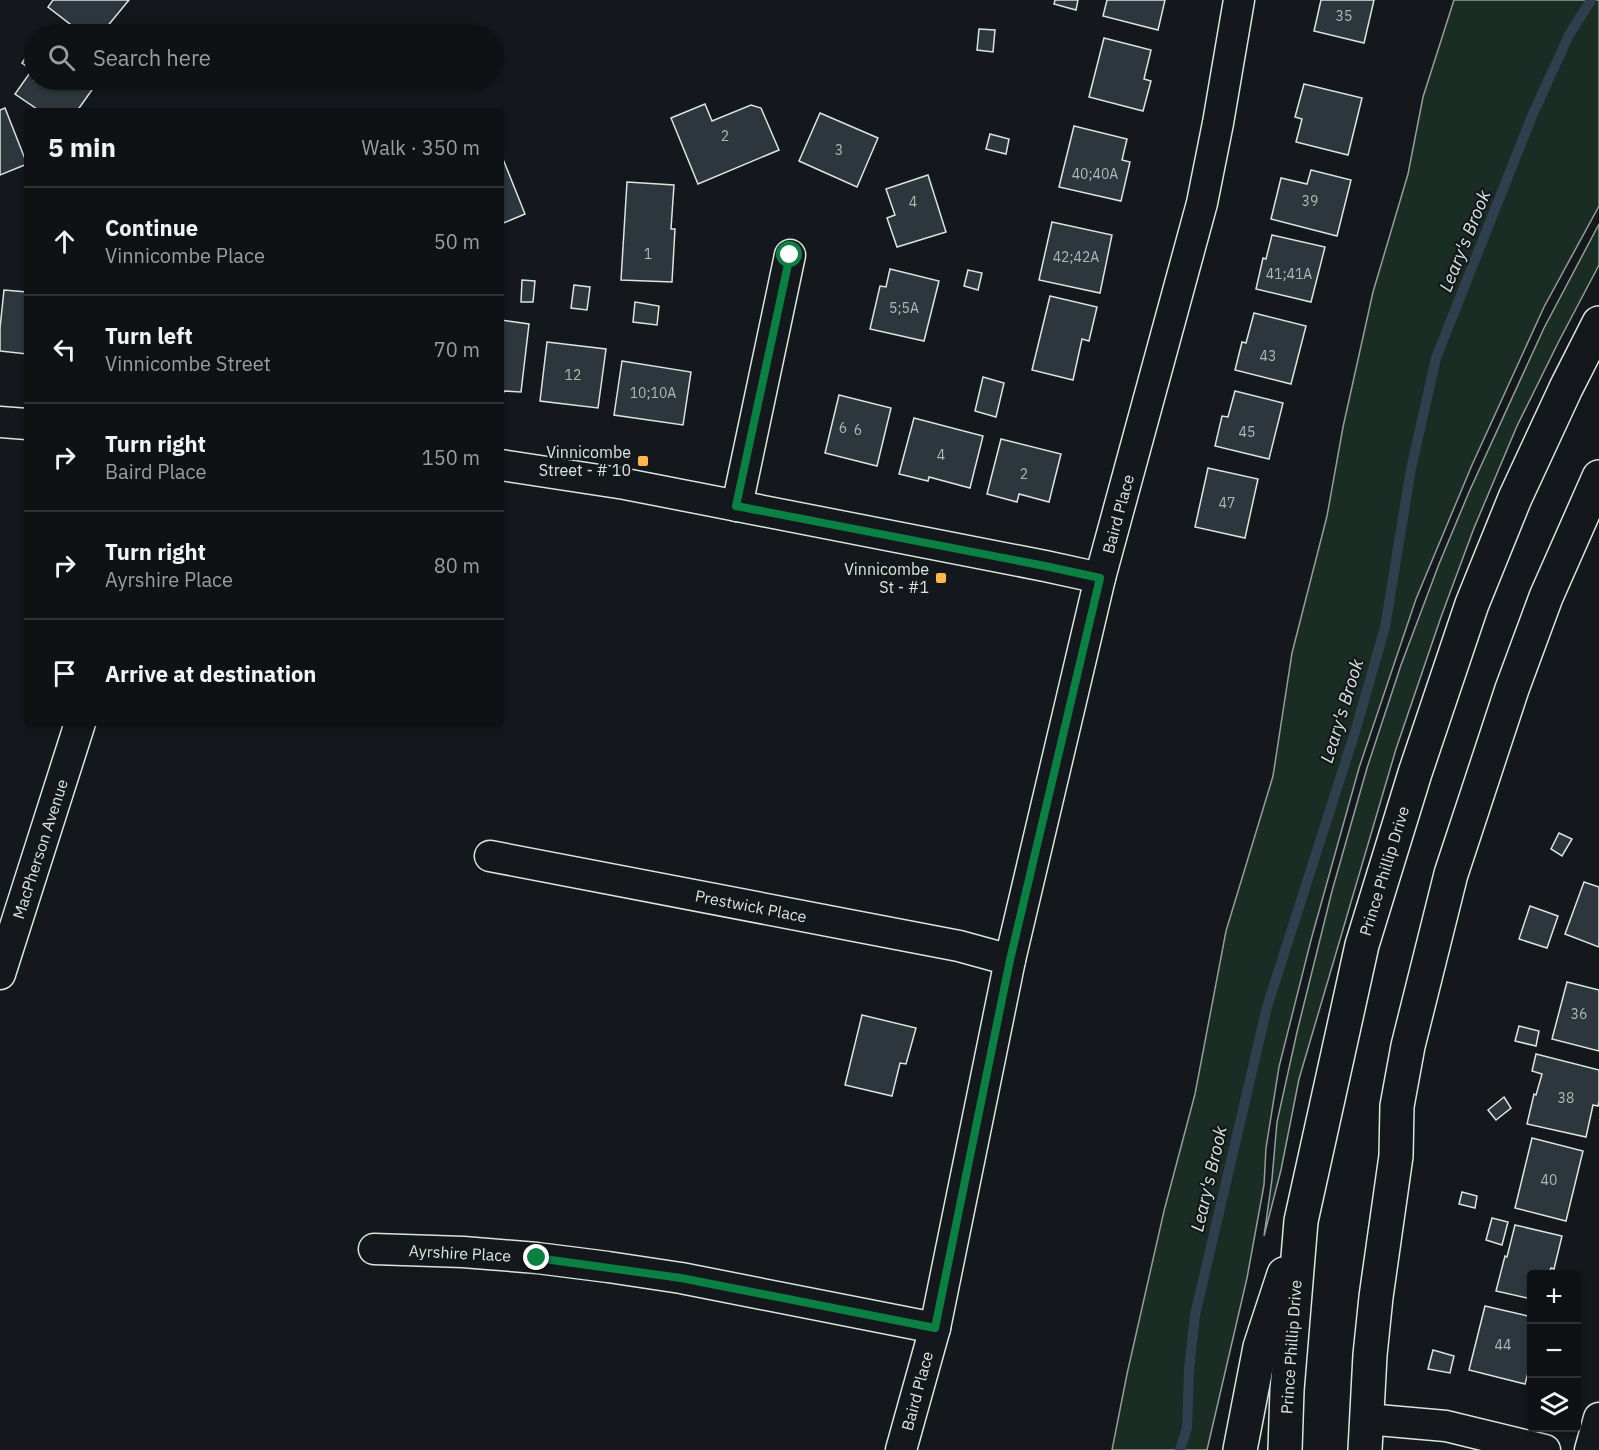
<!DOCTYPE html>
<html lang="en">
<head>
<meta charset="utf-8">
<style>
  :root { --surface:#0f1215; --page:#181b1e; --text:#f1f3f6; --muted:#9b9ea0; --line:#2f3234 }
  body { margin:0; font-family:"IBM Plex Sans",sans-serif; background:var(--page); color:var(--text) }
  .controls { position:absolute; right:18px; bottom:18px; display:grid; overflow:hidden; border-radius:6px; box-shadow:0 2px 4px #0004 }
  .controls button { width:54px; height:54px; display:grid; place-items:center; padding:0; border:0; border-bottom:2px solid var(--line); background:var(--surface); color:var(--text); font:30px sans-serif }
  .stop { position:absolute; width:18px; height:18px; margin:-14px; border:4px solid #0b8043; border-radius:50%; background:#fff }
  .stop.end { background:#0b8043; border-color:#fff; box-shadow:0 2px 6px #0008 }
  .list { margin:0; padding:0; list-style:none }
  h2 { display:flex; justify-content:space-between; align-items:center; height:78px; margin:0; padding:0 24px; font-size:26px }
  h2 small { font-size:20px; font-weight:400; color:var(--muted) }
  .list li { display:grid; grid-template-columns:39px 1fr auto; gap:18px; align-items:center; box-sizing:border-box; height:108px; padding:0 24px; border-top:2px solid var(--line) }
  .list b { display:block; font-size:22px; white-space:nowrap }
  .list p { margin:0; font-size:20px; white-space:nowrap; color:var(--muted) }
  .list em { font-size:20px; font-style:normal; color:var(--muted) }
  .icon { flex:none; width:33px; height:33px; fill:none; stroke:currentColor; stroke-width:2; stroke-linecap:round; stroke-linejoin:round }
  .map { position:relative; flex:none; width:1599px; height:1450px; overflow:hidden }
  .search { position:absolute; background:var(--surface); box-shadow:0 2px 4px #0004; left:24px; top:24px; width:480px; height:66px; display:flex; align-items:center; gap:15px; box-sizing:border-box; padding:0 21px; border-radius:33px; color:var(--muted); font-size:22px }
  .panel { position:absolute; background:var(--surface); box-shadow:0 2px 4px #0004; left:24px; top:108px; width:480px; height:618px; border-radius:6px }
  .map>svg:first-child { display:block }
  .green { fill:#1a2d24; stroke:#939e99; stroke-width:1.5 }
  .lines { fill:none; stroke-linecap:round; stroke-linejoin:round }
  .stream { stroke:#2f3f4d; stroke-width:10 }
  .building { fill:#2c363c; stroke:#d8e6dc; stroke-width:1.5 }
  .minor-casing { stroke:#d8e6dc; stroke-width:33 }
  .primary-casing { stroke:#d8e6dc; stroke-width:36 }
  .minor { stroke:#14181c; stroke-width:30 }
  .primary { stroke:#14181c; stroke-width:33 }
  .route { stroke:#0b8043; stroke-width:8 }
  .poi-dot { fill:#ffb74d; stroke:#14181c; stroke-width:2 }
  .labels { text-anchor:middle; stroke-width:4.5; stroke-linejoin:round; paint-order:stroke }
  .number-label { font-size:14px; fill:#adbab4 }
  .poi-label { font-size:16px; fill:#d8e6dc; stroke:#14181c; text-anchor:end }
  .street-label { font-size:16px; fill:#d8e6dc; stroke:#14181c }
  .water-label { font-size:18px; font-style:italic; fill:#d8e6dc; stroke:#14181c }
</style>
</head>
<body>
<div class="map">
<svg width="1599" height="1450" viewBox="0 0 1599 1450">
  <rect width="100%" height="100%" fill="#14181c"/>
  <g class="green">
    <path d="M1454,0H1599V206L1544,307L1472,465L1416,599L1359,768L1311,940L1279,1067L1266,1148L1264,1185L1247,1278L1207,1450H1112L1127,1374L1164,1211L1195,1094L1226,931L1273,776L1292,653L1327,516L1343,427L1373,292L1408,174L1423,97Z"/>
    <path d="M1599,224V265L1559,341L1517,426L1474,528L1441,617L1396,749L1299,1079L1281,1170L1264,1236L1272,1179L1277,1122L1297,1032L1332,891L1367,768L1401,665L1439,564L1469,492L1544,328Z"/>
  </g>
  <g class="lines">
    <path class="stream" d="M1180,1450L1187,1428L1189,1370L1195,1315L1267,1007L1355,732L1385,627L1411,469L1436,358L1532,116L1569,35L1591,0"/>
  </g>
  <g class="building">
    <path d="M53,0H129L101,34H83L48,7Z"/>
    <path d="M1055,0H1078L1076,10L1054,4Z"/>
    <path d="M1107,0H1165L1158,30L1103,16Z"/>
    <path d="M1321,0H1374L1364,43L1314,31Z"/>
    <path d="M979,29L995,30L993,52L977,50Z"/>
    <path d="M1104,38L1151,50L1144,79L1151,81L1143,111L1089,97Z"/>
    <path d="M34,45V80H99L77,111H40L15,94L32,70L22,63Z"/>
    <path d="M1304,84L1362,98L1348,155L1296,142L1302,119L1295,117Z"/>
    <path d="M705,104L712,121L751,105L761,108L779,150L698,184L671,118Z"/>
    <path d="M5,108L27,164L0,175V110Z"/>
    <path d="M820,113L878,138L857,187L799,161Z"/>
    <path d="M1074,126L1127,139L1122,160L1130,162L1121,201L1059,187Z"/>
    <path d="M990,134L1009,139L1006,154L986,149Z"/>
    <path d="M501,154L525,214L501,224Z"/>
    <path d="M1311,170L1351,180L1337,236L1271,219L1281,178L1307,184Z"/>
    <path d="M928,175L946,232L897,247L887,218L895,215L886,189Z"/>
    <path d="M627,182L674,185L671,229H675L672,282L621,280Z"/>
    <path d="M1052,222L1112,235L1100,293L1039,280Z"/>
    <path d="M1272,235L1325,247L1311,302L1256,289L1263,258L1266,259Z"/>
    <path d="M890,269L939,281L924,341L870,329L880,286L886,287Z"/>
    <path d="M968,270L982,273L978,290L964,286Z"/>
    <path d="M522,280L535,281L533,302H521Z"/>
    <path d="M574,285L590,287L587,310L571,308Z"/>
    <path d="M4,290L27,292V354L0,351V328Z"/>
    <path d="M1050,296L1097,307L1089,341L1082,339L1073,380L1032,370Z"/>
    <path d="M635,302L659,306L657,325L633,322Z"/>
    <path d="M1254,313L1306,326L1291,384L1235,370L1242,342L1246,343Z"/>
    <path d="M501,320L529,324L521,392L504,391L503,395H501Z"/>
    <path d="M547,342L606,349L598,408L540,401Z"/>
    <path d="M622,361L691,372L683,425L614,415Z"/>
    <path d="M983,377L1004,383L996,417L975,411Z"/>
    <path d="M1235,391L1283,403L1269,459L1215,446L1222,416L1228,417Z"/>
    <path d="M839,395L891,408L877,466L825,453Z"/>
    <path d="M914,418L983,436L970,488L929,477L928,481L899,474Z"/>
    <path d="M1001,439L1061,454L1049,502L1019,494L1017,502L987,494Z"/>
    <path d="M1208,468L1258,479L1245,538L1195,527Z"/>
    <path d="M1559,833L1572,839L1562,856L1551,849Z"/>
    <path d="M1584,882L1599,887V947L1565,934Z"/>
    <path d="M1530,906L1558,916L1547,948L1519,939Z"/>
    <path d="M1567,982L1599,990V1051L1552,1039Z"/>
    <path d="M862,1015L916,1028L906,1064L900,1063L892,1096L845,1085Z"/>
    <path d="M1519,1026L1539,1031L1536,1046L1515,1041Z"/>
    <path d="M1536,1054L1599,1070V1102L1598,1106L1593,1105L1586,1137L1527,1124L1534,1094L1536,1095L1542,1074L1532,1071Z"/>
    <path d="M1504,1097L1511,1108L1496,1120L1488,1110Z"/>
    <path d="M1532,1138L1583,1151L1566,1221L1515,1208Z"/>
    <path d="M1462,1192L1477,1196L1475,1208L1459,1204Z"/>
    <path d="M1492,1218L1508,1222L1502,1245L1486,1240Z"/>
    <path d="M1515,1225L1562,1236L1554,1269L1551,1268L1549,1274H1532V1299L1496,1291L1505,1256L1507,1257Z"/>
    <path d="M1485,1306L1532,1317V1338L1528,1353H1532V1358L1525,1384L1469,1370Z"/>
    <path d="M1433,1350L1454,1356L1450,1373L1428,1369Z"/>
  </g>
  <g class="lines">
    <g class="minor-casing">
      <g id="minor">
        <path d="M0,422L27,424"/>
        <path d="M501,465L625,484L1045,566L1100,578"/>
        <path d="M737,506L790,255"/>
        <path d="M490,856L959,946L1010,960"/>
        <path d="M0,974L80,723"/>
        <path d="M374,1249L463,1252L537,1258L608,1267L681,1278L935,1328"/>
        <path d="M1366,1419L1446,1426L1545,1450"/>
        <path d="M901,1450L935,1328L1010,960L1100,578L1202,203L1218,123L1239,0"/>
        <path d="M1590,1450L1599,1418"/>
      </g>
    </g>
    <g class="primary-casing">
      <g id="primary">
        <path d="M1240,1450L1260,1347L1284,1274"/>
        <path d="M1285,1450L1287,1390L1301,1221L1362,945L1415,773L1472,604L1515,498L1566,388L1599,323"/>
        <path d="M1365,1450L1370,1355L1376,1297L1396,1156L1397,1106L1408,1046L1451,874L1512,689L1546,597L1599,477"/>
      </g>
    </g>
    <use href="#minor" class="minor"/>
    <use href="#primary" class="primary"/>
  </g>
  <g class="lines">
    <path class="route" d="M537,1258L681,1278L935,1328L1010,960L1100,578L1045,566L736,506L790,255"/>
  </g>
  <g class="poi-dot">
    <rect x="637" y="455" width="12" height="12" rx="3"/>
    <rect x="935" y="572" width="12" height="12" rx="3"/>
  </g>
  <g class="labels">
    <g class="number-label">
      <text x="1344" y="21">35</text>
      <text x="725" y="141">2</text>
      <text x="839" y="155">3</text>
      <text x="1095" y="179">40;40A</text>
      <text x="1310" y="206">39</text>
      <text x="913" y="207">4</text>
      <text x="648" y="259">1</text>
      <text x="1076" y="262">42;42A</text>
      <text x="1289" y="279">41;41A</text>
      <text x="904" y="313">5;5A</text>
      <text x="1268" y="361">43</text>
      <text x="573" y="380">12</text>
      <text x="653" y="398">10;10A</text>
      <text x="843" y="433">6</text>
      <text x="858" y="435">6</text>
      <text x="1247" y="437">45</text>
      <text x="941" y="460">4</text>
      <text x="1024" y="479">2</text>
      <text x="1227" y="508">47</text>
      <text x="1579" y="1019">36</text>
      <text x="1566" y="1103">38</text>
      <text x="1549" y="1185">40</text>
      <text x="1503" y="1350">44</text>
    </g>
    <g class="poi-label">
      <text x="631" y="458">Vinnicombe<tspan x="631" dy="18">Street - # 10</tspan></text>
      <text x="929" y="575">Vinnicombe<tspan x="929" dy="18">St - #1</tspan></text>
    </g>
    <g class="street-label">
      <text transform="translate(1118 514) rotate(-75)" y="6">Baird Place</text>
      <text transform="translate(40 849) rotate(-72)" y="6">MacPherson Avenue</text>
      <text transform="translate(1384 871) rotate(-73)" y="6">Prince Phillip Drive</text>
      <text transform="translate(751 906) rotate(11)" y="6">Prestwick Place</text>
      <text transform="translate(460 1253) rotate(3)" y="6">Ayrshire Place</text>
      <text transform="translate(1291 1347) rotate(-86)" y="6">Prince Phillip Drive</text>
      <text transform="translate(917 1391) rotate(-75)" y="6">Baird Place</text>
    </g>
    <g class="water-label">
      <text transform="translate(1465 241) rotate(-68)" y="6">Leary's Brook</text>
      <text transform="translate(1342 711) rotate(-73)" y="6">Leary's Brook</text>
      <text transform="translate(1209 1179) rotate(-77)" y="6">Leary's Brook</text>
    </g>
  </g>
</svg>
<div class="controls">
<button>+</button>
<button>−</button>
<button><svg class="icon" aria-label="layers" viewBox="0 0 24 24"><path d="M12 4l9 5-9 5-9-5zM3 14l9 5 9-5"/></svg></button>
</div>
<div class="stop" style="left:790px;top:255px"></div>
<div class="stop end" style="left:537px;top:1258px"></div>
<div class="search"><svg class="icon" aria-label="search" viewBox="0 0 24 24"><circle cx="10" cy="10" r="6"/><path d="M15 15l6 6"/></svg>Search here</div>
<section class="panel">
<h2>5 min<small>Walk · 350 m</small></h2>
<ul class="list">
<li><svg class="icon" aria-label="ahead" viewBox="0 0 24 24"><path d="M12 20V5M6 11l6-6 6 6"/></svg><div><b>Continue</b><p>Vinnicombe Place</p></div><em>50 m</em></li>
<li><svg class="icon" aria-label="left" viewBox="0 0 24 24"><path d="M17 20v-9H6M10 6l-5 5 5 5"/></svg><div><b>Turn left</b><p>Vinnicombe Street</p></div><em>70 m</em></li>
<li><svg class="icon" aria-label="right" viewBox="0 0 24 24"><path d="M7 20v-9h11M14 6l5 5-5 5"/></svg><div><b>Turn right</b><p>Baird Place</p></div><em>150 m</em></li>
<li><svg class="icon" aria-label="right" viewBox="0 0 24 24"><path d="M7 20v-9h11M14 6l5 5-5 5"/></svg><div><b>Turn right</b><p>Ayrshire Place</p></div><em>80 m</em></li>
<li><svg class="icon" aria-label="arrive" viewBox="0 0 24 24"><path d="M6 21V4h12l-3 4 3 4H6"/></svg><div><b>Arrive at destination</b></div></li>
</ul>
</section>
</div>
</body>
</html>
